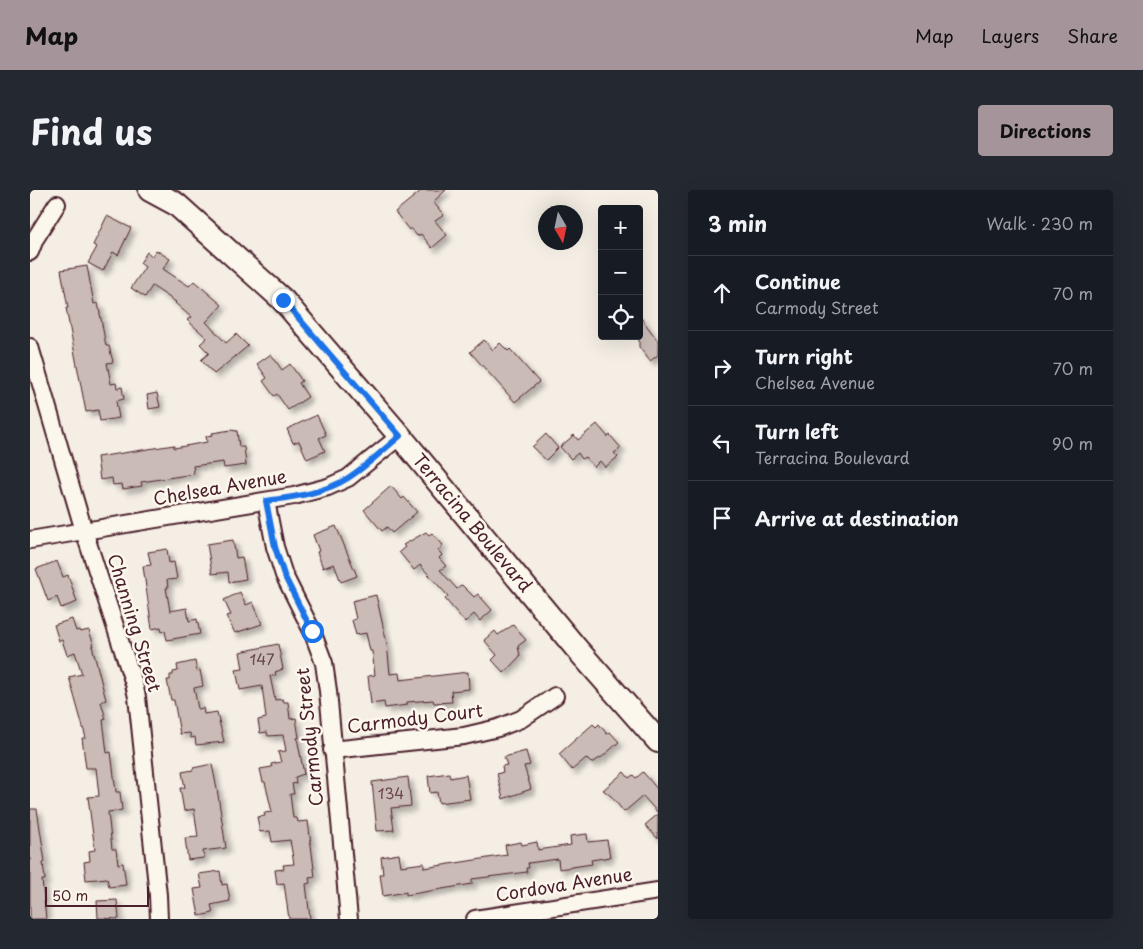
<!DOCTYPE html>
<html lang="en">
<head>
<meta charset="utf-8">
<style>
  :root { --surface:#171b24; --page:#242831; --text:#f1f3f6; --muted:#9ea1a6; --line:#363941; --accent:#a6949b }
  body { margin:0; font-family:"Playpen Sans",sans-serif; background:var(--page); color:var(--text) }
  .controls { position:absolute; right:15px; top:15px; display:grid; overflow:hidden; border-radius:5px; box-shadow:0 5px 20px #0002 }
  .controls button { width:45px; height:45px; display:grid; place-items:center; padding:0; border:0; border-bottom:1px solid var(--line); background:var(--surface); color:var(--text); font:25px sans-serif }
  .compass { position:absolute; left:508px; top:15px; width:45px; height:45px; border-radius:50%; background:var(--surface); box-shadow:0 5px 20px #0002; rotate:171deg }
  .scale { position:absolute; left:15px; bottom:12px; width:104px; box-sizing:border-box; padding-left:5px; border:2px solid #4a1f2b; border-top:0; font-size:14px; line-height:18px; white-space:nowrap; color:#4a1f2b; -webkit-text-stroke:4px #fbf7ec; paint-order:stroke }
  .stop { position:absolute; width:15px; height:15px; margin:-11px; border:4px solid #1a73e8; border-radius:50%; background:#fff }
  .stop.end { background:#1a73e8; border-color:#fff; box-shadow:0 1px 5px #0008 }
  .list { margin:0; padding:0; list-style:none }
  h2 { display:flex; justify-content:space-between; align-items:center; height:65px; margin:0; padding:0 20px; font-size:21px }
  h2 small { font-size:16px; font-weight:400; color:var(--muted) }
  .list li { display:grid; grid-template-columns:32px 1fr auto; gap:15px; align-items:center; box-sizing:border-box; height:75px; padding:0 20px; border-top:1px solid var(--line) }
  .list b { display:block; font-size:19px; white-space:nowrap }
  .list p { margin:0; font-size:16px; white-space:nowrap; color:var(--muted) }
  .list em { font-size:16px; font-style:normal; color:var(--muted) }
  .icon { flex:none; width:28px; height:28px; fill:none; stroke:currentColor; stroke-width:2; stroke-linecap:round; stroke-linejoin:round }
  .map { position:relative; flex:none; width:628px; height:729px; overflow:hidden; border-radius:5px }
  header { display:flex; align-items:center; gap:30px; box-sizing:border-box; height:70px; padding:0 25px; background:var(--accent); color:#111 }
  header strong { font-size:24px }
  nav { display:flex; gap:28px; margin-inline-start:auto; font-size:18px }
  .intro { display:flex; align-items:center; justify-content:space-between; box-sizing:border-box; height:120px; padding:0 30px }
  h1 { margin:0; font-size:35px }
  .button { padding:12px 22px; border-radius:5px; background:var(--accent); color:#111; font-size:18px; font-weight:700 }
  main { display:flex; gap:30px; padding:0 30px }
  aside { flex:1; background:var(--surface); border-radius:5px; box-shadow:0 5px 20px #0002 }
  .map>svg:first-child { display:block }
  .building { fill:#cabbb6; stroke:#4a1f2b; filter:url(#shadow) }
  .lines { fill:none; stroke-linecap:round; stroke-linejoin:round }
  .street-casing { stroke:#4a1f2b; stroke-width:20 }
  .secondary-casing { stroke:#4a1f2b; stroke-width:26 }
  .street { stroke:#fbf7ec; stroke-width:16 }
  .secondary { stroke:#fbf7ec; stroke-width:22 }
  .route { stroke:#1a73e8; stroke-width:6 }
  .labels { text-anchor:middle; stroke-width:5; stroke-linejoin:round; paint-order:stroke }
  .number-label { font-size:15px; fill:#6a464e }
  .street-label { font-size:18px; fill:#4a1f2b; stroke:#fbf7ec }
</style>
</head>
<body>
<header>
<strong>Map</strong>
<nav><a>Map</a><a>Layers</a><a>Share</a></nav>
</header>
<div class="intro"><h1>Find us</h1><a class="button">Directions</a></div>
<main>
<div class="map">
<svg width="628" height="729" viewBox="0 0 628 729">
  <defs>
    <filter id="shadow"><feDropShadow dx="4.5" dy="4.5" stdDeviation="2.5" flood-color="#0004"/></filter>
  </defs>
  <rect width="100%" height="100%" fill="#f4eee4"/>
  <filter id="ink" filterUnits="userSpaceOnUse"><feTurbulence type="fractalNoise" baseFrequency=".02" numOctaves="2"/><feDisplacementMap in="SourceGraphic" scale="10" xChannelSelector="R" yChannelSelector="G"/><feConvolveMatrix kernelMatrix="1 2 1 2 8 2 1 2 1" color-interpolation-filters="sRGB"/></filter>
  <g filter="url(#ink)">
    <g class="building">
      <path d="M392,0H416L403,12L414,25L405,31L417,45L402,58L391,44L387,46L381,38L379,40L365,22Z"/>
      <path d="M77,26L101,38L88,65L83,62L73,81L58,73L67,57L63,55Z"/>
      <path d="M126,60L140,69L133,79L159,96L164,91L192,115L176,132L196,153L206,144L218,156L184,184L171,170L179,163L170,154L177,148L157,130L161,127L145,113L146,112L122,96L115,107L101,98L115,77L110,73L117,62L122,66Z"/>
      <path d="M57,76L64,114L68,113L76,156H79L83,172L77,173L81,194L86,193L87,198L92,197L94,209L86,211L89,228L70,231L68,220L56,222L36,118H38L31,80Z"/>
      <path d="M609,125L628,151V165L620,171L609,157Z"/>
      <path d="M454,150L463,160L470,153L478,161L480,159L509,192L485,212L440,162Z"/>
      <path d="M241,164L252,180L260,174L272,191L269,193L278,207L258,220L247,204L244,206L233,191L237,188L227,174Z"/>
      <path d="M127,203L130,217L119,219L117,205Z"/>
      <path d="M287,225L296,245L289,248L295,261L277,269L269,251L263,253L257,239Z"/>
      <path d="M567,234L578,247L580,245L591,258L584,263L588,267L575,277L570,271L564,277L555,267L552,269L548,263L541,269L530,257L544,245L548,250Z"/>
      <path d="M201,240L207,241L209,257H214L216,275L194,278L193,272L163,276L164,284L111,292L112,296L93,299L92,294L83,295L82,288L70,290L67,267L144,255V258L177,252L176,246L183,245L182,243Z"/>
      <path d="M516,244L528,258L516,270L502,257Z"/>
      <path d="M361,296L372,309L374,307L387,322L362,343L357,337L352,341L334,320Z"/>
      <path d="M306,336L327,386L311,392L304,374L293,378L287,362L289,361L283,345Z"/>
      <path d="M396,342L399,345L402,343L413,355L408,360L412,365L409,368L416,376L410,380L427,399L432,395L444,407L448,404L462,420L450,431L444,424L435,432L415,409L418,406L390,375L384,380L369,362L375,357L373,355Z"/>
      <path d="M203,350L206,368L212,367L216,389L199,392L198,382L182,384L177,354Z"/>
      <path d="M137,359L139,373L144,372L147,389L137,390L138,398H136L140,421L157,418L159,431L167,429L170,444L137,450L135,441L132,442L131,437L122,439L113,376L121,375L118,362Z"/>
      <path d="M27,371L33,387L38,385L47,412L31,418L27,407L18,411L6,379Z"/>
      <path d="M210,402L216,415L223,412L232,434L205,443L196,426L201,425L194,410Z"/>
      <path d="M346,405L357,454L360,484L369,483L370,490L438,482L439,499L421,501L422,512L404,513L403,510L377,512V515L355,518L354,512L341,514L338,486L345,485L342,461H340L336,443L326,445L322,430L326,429L322,411Z"/>
      <path d="M42,429L46,441L49,440L50,442L59,440L64,456H62L76,510L71,512L76,529L73,530L77,563L81,562L86,602H90L92,620L78,622L82,659H86L88,674L93,673L96,695L79,697L77,688L56,690L54,672L60,671L59,661L65,660L58,607L69,606L66,578H56L52,548H56L39,487L52,484L45,462L37,465L32,450L29,451L24,435Z"/>
      <path d="M483,435L496,450L488,456L490,466L474,483L462,470L467,465L454,450L465,441L468,445Z"/>
      <path d="M248,454L253,479L245,482L246,485L240,486L245,510L253,509L254,512H258L260,529L266,528L269,548H267L274,584L265,587L266,593L262,594L264,604H260L263,628H267L268,632L278,631L285,687L279,688L280,693L276,694L280,729H259L254,693L247,694L245,680L254,679L253,675L264,674L260,650L242,652L240,641L230,642L227,627L235,626L234,623L242,622L235,592H233L230,579L242,577L241,574L251,572L248,562L256,561L253,545L238,546L237,542L230,543L228,530L236,528L232,496L210,500L206,480L213,479L210,462Z"/>
      <path d="M165,471L167,481L170,480L173,496L164,498L168,519L173,518L174,524L187,522L194,552L166,555L165,547L161,548L160,543L150,544L144,510H141L137,490H140V485H143V482L148,481L147,475Z"/>
      <path d="M563,534L566,537L569,534L577,544L580,542L589,552L572,567L561,573L556,568L542,580L529,564Z"/>
      <path d="M496,561L500,575L494,576L501,599L473,609L467,584L473,582L472,576L477,575L474,567Z"/>
      <path d="M182,574L188,605L196,658L173,661L174,668L158,670L155,648L168,647L164,619L154,621L150,598H155L152,582L163,580V578Z"/>
      <path d="M594,582L599,588L603,585L606,588L613,582L628,600V623L613,606L594,622L581,606L573,600Z"/>
      <path d="M419,583L420,588L436,585L440,609L409,613L407,602L400,603L398,586Z"/>
      <path d="M378,587L381,616L361,618L364,640L347,641L342,592Z"/>
      <path d="M0,619H7L15,672L13,673L15,690H12L16,729H0Z"/>
      <path d="M628,624V649L615,635Z"/>
      <path d="M557,644L558,652L577,650L580,667L561,670L562,674L529,679L528,669L498,673L499,678H496L497,682L442,689V694L376,705V702L353,706L350,684H353L351,667L369,664L371,676L394,673V678L477,665L475,655L491,652L492,655L507,652L508,660L541,655L540,646Z"/>
      <path d="M190,681L192,695L197,694L200,711L181,715L183,723L169,726L164,699L172,698L169,684Z"/>
      <path d="M87,710L89,729L68,728L67,711Z"/>
    </g>
    <g class="lines">
      <g class="street-casing">
        <g id="street">
          <path d="M0,62L5,49L27,14"/>
          <path d="M0,157L54,341L104,494L107,507L128,705L129,729"/>
          <path d="M236,311L245,357L254,385L282,441L294,473L298,501L319,729"/>
          <path d="M0,350L264,306L298,297L318,288L370,246"/>
          <path d="M302,560L434,546L468,538L491,529L525,506"/>
          <path d="M445,729L628,701"/>
        </g>
      </g>
      <g class="secondary-casing">
        <path id="secondary" d="M120,0L146,14L253,110L370,246L546,458L628,551"/>
      </g>
      <use href="#street" class="street"/>
      <use href="#secondary" class="secondary"/>
    </g>
  </g>
  <g class="lines" filter="url(#ink)">
    <path class="route" d="M253,110L370,246C353,260 337,276 318,288C295,303 263,307 236,311L245,357L254,385L282,441"/>
  </g>
  <g class="labels">
    <g class="number-label">
      <text x="232" y="475">147</text>
      <text x="361" y="609">134</text>
    </g>
    <g class="street-label">
      <text transform="translate(190 298) rotate(-10)" y="6">Chelsea Avenue</text>
      <text transform="translate(442 333) rotate(50)" y="6">Terracina Boulevard</text>
      <text transform="translate(104 433) rotate(73)" y="6">Channing Street</text>
      <text transform="translate(385 529) rotate(-7)" y="6">Carmody Court</text>
      <text transform="translate(280 547) rotate(-96)" y="6">Carmody Street</text>
      <text transform="translate(534 695) rotate(-9)" y="6">Cordova Avenue</text>
    </g>
  </g>
</svg>
<div class="controls">
<button>+</button>
<button>−</button>
<button><svg class="icon" aria-label="locate" viewBox="0 0 24 24"><circle cx="12" cy="12" r="6"/><path d="M12 2v4M12 18v4M2 12h4M18 12h4"/></svg></button>
</div>
<svg class="compass" viewBox="-18 -18 36 36"><path d="M0-13l5 13h-10z" fill="#e53935"/><path d="M0 13l5-13h-10z" fill="#9ea1a6"/></svg>
<div class="scale">50 m</div>
<div class="stop" style="left:282px;top:441px"></div>
<div class="stop end" style="left:253px;top:110px"></div>
</div>
<aside>
<h2>3 min<small>Walk · 230 m</small></h2>
<ul class="list">
<li><svg class="icon" aria-label="ahead" viewBox="0 0 24 24"><path d="M12 20V5M6 11l6-6 6 6"/></svg><div><b>Continue</b><p>Carmody Street</p></div><em>70 m</em></li>
<li><svg class="icon" aria-label="right" viewBox="0 0 24 24"><path d="M7 20v-9h11M14 6l5 5-5 5"/></svg><div><b>Turn right</b><p>Chelsea Avenue</p></div><em>70 m</em></li>
<li><svg class="icon" aria-label="left" viewBox="0 0 24 24"><path d="M17 20v-9H6M10 6l-5 5 5 5"/></svg><div><b>Turn left</b><p>Terracina Boulevard</p></div><em>90 m</em></li>
<li><svg class="icon" aria-label="arrive" viewBox="0 0 24 24"><path d="M6 21V4h12l-3 4 3 4H6"/></svg><div><b>Arrive at destination</b></div></li>
</ul>
</aside>
</main>
</body>
</html>
